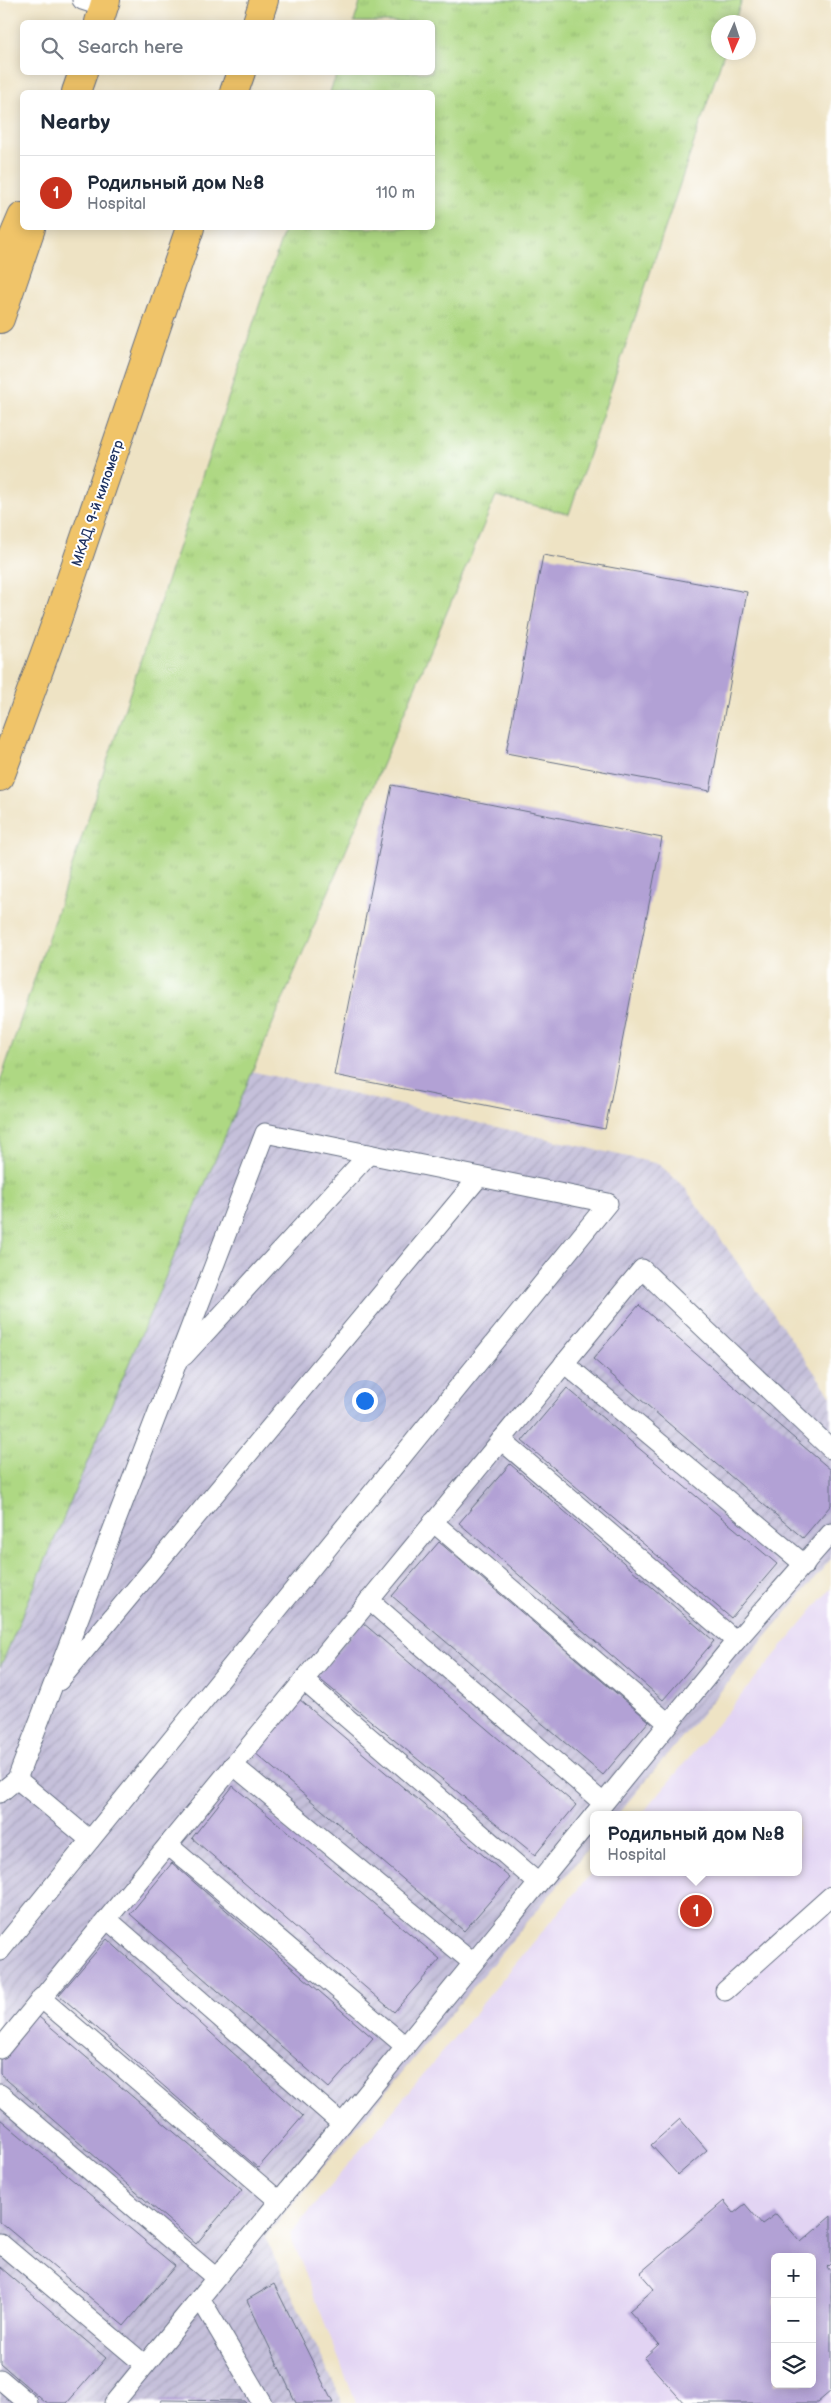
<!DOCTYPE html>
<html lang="en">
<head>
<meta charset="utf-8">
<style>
  :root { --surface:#fff; --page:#f6f6f7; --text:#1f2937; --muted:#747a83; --line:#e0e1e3; --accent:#c8321e }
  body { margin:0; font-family:"Balsamiq Sans",sans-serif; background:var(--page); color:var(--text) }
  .controls { position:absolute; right:15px; bottom:15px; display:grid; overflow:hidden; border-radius:8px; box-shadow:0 2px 12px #0003 }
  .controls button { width:45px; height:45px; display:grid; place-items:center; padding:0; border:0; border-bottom:1px solid var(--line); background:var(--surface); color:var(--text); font:25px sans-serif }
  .compass { position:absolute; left:711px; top:15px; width:45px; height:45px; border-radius:50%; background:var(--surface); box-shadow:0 2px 12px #0003; rotate:183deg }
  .you { position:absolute; left:364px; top:1400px; width:18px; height:18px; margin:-12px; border:4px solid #fff; border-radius:50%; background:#1a73e8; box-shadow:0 0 0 8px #1a73e833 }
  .badge { display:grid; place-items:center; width:32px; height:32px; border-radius:50%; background:var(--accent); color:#fff; font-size:16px; font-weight:700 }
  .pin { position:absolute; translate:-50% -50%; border:2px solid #fff; box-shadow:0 1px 5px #0006 }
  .popup { position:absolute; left:590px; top:1811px; width:212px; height:65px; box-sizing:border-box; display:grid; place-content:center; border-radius:8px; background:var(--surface); filter:drop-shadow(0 1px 4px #0005); font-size:16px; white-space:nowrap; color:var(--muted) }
  .popup b { font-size:19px; color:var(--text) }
  .popup::after { content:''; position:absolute; left:50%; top:100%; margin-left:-10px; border:10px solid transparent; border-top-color:var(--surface) }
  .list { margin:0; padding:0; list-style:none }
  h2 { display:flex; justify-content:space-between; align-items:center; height:65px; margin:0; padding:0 20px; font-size:21px }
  h2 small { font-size:16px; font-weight:400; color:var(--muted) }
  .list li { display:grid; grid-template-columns:32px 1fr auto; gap:15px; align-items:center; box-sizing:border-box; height:75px; padding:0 20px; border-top:1px solid var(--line) }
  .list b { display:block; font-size:19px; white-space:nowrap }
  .list p { margin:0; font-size:16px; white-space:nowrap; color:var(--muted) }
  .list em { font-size:16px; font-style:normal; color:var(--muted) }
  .icon { flex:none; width:28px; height:28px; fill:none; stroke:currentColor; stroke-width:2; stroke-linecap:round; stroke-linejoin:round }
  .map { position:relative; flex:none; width:831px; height:2403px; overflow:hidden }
  .search { position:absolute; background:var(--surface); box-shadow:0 2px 12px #0003; left:20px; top:20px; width:415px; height:55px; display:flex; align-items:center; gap:12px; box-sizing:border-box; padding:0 18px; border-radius:8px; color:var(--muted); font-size:19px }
  .panel { position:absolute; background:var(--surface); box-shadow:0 2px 12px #0003; left:20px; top:90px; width:415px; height:140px; border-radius:8px }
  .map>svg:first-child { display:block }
  .built { fill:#e2d4f3; fill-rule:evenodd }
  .industrial { fill:url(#industrial-furrows) }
  .grass { fill:url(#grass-tufts); stroke:#648470 }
  .building { fill:#b2a1d5; fill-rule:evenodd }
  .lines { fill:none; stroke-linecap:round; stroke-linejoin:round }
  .service-casing { stroke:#656e82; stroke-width:21 }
  .primary-casing { stroke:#656e82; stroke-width:30 }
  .trunk-casing { stroke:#656e82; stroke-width:30 }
  .service { stroke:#fff; stroke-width:19 }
  .primary { stroke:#f0c469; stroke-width:28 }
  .trunk { stroke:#f0c469; stroke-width:28 }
  .labels { text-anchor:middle; stroke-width:4; stroke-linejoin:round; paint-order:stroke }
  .street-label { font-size:14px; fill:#1b2f5e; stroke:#fff }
</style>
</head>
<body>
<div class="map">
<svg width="831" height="2403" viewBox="0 0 831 2403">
  <defs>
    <pattern id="industrial-furrows" width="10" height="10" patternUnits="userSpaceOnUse" patternTransform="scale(1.25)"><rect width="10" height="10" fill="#c5c0da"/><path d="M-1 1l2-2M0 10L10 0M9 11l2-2" fill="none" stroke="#a9a5be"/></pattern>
    <pattern id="grass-tufts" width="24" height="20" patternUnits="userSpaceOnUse" patternTransform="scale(1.25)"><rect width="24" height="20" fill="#aed883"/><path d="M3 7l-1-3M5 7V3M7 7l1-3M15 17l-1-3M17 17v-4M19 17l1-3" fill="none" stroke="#95ba74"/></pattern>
  </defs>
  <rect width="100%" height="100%" fill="#fff"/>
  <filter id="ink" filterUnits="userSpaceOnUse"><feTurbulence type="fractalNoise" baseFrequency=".02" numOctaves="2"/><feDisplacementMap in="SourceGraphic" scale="10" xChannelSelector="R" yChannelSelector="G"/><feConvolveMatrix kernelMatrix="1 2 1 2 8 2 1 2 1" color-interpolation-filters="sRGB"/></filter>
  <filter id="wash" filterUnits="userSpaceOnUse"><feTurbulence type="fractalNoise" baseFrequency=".0096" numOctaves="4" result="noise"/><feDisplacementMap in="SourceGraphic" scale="20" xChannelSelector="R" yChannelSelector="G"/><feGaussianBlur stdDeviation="1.12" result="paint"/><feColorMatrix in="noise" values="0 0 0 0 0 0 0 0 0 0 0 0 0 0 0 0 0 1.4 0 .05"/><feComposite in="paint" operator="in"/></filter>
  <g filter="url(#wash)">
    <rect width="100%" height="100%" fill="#eee3c4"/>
    <path class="built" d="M831,1588V2403H356L290,2234L593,1871L798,1872V1815H641ZM775,2257H812V2384H775Z"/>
    <path class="industrial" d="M242,1069L659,1164L685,1188L831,1396V1559L617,1815H594L593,1843L265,2237L343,2403H0V1665Z"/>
    <path class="grass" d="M361,0H742L734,22H718V52L724,53L569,514L496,496L0,1668V1082L285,228H432V92H330L337,73L432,72V22H354Z"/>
    <g id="blocks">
      <g class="building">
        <path d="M543,555L747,592L710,791L506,753Z"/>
        <path d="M392,785L662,838L605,1129L334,1075Z"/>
        <path d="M639,1305L831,1470V1505L803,1538L593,1359Z"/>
        <path d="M567,1388L777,1564L731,1618L522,1441Z"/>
        <path d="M510,1464L714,1641L663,1700L459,1523Z"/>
        <path d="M439,1542L649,1721L603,1775L392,1596Z"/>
        <path d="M363,1623L576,1805L535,1855L317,1677Z"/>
        <path d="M299,1699L510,1878L464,1931L254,1752Z"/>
        <path d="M233,1786L440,1959L394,2012L192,1838Z"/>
        <path d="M172,1863L373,2038L329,2088L130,1914Z"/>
        <path d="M107,1939L303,2116L258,2168L59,1995Z"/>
        <path d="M32,2011L242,2190L196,2244L0,2074V2051Z"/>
        <path d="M0,2119L175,2266L124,2326L0,2222Z"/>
        <path d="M680,2119L707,2150L678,2175L651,2145Z"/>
        <path d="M724,2201L734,2213L745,2204L762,2224L776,2214L801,2242L831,2216V2263L827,2267L831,2272V2391L817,2403H684L644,2358L659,2344L629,2311L654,2289L640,2273ZM775,2257H812V2384H775Z"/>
        <path d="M0,2267L106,2358L67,2403H46L0,2363Z"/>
        <path d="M274,2284L333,2403H296L247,2300Z"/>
        <path d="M162,2400L245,2401L246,2403H160Z"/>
      </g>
    </g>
  </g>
  <g filter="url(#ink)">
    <use href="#blocks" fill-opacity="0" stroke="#656e82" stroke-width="1"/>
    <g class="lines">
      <g class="service-casing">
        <g id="service">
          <path d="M82,0L104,7"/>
          <path d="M184,1356L369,1154"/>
          <path d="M564,1363L805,1565"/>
          <path d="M501,1440L736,1641"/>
          <path d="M433,1522L668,1723"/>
          <path d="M369,1600L603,1803"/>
          <path d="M303,1680L538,1883"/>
          <path d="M59,1681L479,1177"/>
          <path d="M233,1765L473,1963"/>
          <path d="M17,1779L90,1840"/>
          <path d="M0,1793L17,1779L265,1133L608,1203L0,1951"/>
          <path d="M594,1815L736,1641L831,1533"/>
          <path d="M168,1845L405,2046"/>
          <path d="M107,1919L342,2124"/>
          <path d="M725,1991L831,1896"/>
          <path d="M41,1998L279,2201"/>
          <path d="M0,2049L642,1269L831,1449"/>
          <path d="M0,2094L216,2278"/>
          <path d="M0,2243L145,2365"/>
          <path d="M0,2379L28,2403"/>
          <path d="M114,2403L200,2298"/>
          <path d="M262,2403L200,2298L594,1815"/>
        </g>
      </g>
      <g class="primary-casing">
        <path id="primary" d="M0,269L22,217"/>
      </g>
      <g class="trunk-casing">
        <g id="trunk">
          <path d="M99,22L106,0"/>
          <path d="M257,22L264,0"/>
          <path d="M76,92L83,72"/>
          <path d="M234,92L241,72"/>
          <path d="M0,319L31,228"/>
          <path d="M0,777L57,620L190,228"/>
        </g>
      </g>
      <use href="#service" class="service"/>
      <use href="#primary" class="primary"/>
      <use href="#trunk" class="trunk"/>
    </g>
  </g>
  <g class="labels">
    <g class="street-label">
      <text transform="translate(97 503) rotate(-71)" y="5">МКАД, 9-й километр</text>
    </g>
  </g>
</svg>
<div class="controls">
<button>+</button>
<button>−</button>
<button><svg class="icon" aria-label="layers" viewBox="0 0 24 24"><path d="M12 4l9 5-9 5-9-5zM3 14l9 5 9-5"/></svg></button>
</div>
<svg class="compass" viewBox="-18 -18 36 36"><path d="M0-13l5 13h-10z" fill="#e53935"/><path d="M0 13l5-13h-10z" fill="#747a83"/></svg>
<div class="you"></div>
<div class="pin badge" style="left:696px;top:1911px">1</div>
<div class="popup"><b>Родильный дом №8</b>Hospital</div>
<div class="search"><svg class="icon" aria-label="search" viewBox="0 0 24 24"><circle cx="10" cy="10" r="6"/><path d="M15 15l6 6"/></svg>Search here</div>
<section class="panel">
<h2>Nearby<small></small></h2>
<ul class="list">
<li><span class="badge">1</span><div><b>Родильный дом №8</b><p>Hospital</p></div><em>110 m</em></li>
</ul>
</section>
</div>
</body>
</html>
